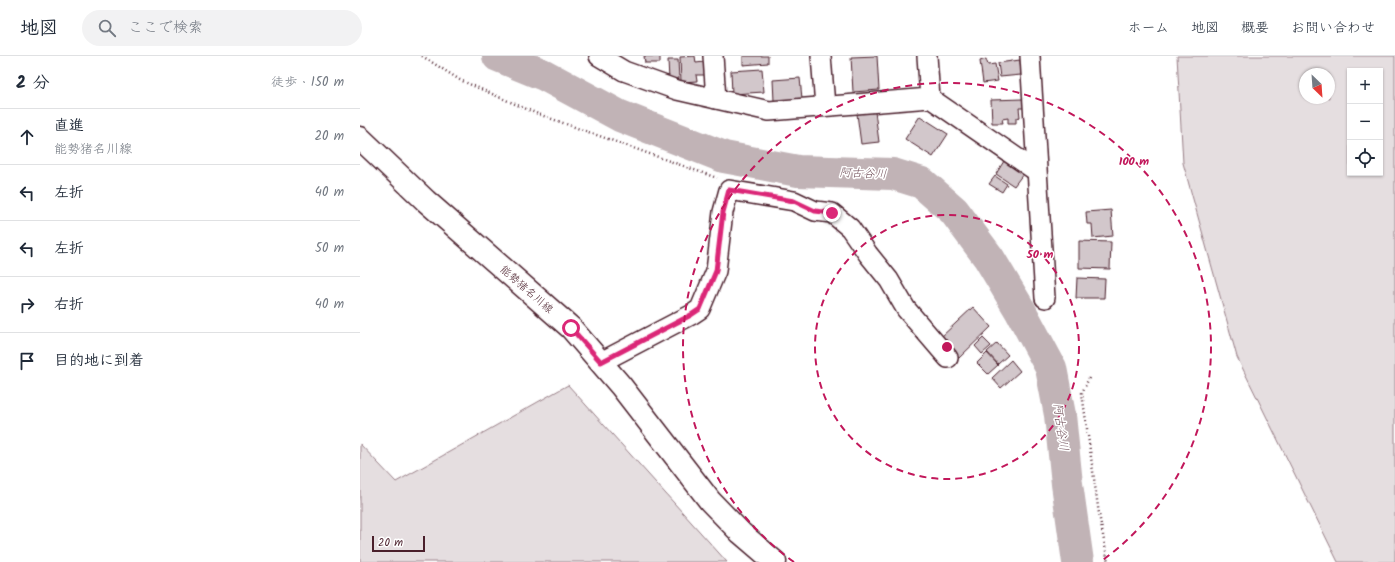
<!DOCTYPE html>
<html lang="ja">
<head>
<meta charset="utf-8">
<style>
  :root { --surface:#fff; --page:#f2f2f3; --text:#1f2937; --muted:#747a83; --line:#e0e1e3 }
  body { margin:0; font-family:Kalam,"Klee One",sans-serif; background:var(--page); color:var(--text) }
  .controls { position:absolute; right:12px; top:12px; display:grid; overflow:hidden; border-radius:0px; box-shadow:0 1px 3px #0004 }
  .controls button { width:36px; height:36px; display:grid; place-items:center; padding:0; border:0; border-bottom:1px solid var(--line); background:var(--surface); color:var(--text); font:20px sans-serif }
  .compass { position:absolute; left:939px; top:12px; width:36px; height:36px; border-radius:50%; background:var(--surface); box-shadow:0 1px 3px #0004; rotate:155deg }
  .scale { position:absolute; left:12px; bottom:10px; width:53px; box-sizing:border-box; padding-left:4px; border:2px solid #4a1f2b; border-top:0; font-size:11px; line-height:14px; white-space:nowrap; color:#4a1f2b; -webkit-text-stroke:3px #fff; paint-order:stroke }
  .stop { position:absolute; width:12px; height:12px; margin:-9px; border:3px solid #db2777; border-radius:50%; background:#fff }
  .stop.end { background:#db2777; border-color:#fff; box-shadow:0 1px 4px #0008 }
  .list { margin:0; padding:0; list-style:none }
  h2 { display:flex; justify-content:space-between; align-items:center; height:52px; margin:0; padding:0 16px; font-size:17px }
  h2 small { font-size:13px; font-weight:400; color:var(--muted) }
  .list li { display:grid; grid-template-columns:26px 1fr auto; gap:12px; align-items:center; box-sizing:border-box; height:56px; padding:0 16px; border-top:1px solid var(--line) }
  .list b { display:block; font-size:15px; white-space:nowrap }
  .list p { margin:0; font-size:13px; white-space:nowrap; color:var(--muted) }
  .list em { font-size:13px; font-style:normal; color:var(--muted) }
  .icon { flex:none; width:22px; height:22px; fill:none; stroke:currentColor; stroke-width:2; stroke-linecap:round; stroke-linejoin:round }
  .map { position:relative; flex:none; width:1035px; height:506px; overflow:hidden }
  header { display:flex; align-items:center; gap:24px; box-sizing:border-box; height:56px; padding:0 20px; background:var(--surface); border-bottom:1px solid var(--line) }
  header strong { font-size:19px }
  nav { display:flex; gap:22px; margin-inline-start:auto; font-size:14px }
  .search { width:280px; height:36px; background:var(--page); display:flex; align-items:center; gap:10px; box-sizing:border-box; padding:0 14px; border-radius:22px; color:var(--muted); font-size:15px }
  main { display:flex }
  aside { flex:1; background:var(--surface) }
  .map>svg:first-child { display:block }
  .green { fill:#e5dee0; stroke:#987e86; fill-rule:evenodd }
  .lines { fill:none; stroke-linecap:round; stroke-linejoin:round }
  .river { stroke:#c1b3b6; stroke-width:32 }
  .building { fill:#d2c7cb; stroke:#4a1f2b }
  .minor-casing { stroke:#4a1f2b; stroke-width:22 }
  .major-casing { stroke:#4a1f2b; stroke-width:25 }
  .path { stroke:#4a1f2b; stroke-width:2.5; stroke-dasharray:1 3; stroke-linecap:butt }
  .minor { stroke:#fff; stroke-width:19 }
  .major { stroke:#fff; stroke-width:22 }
  .route { stroke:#db2777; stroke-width:5 }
  .ring { fill:none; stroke:#c2185b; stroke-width:2; stroke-dasharray:7 5 }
  .labels { text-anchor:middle; stroke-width:3; stroke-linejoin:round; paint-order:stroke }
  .street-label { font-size:11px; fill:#4a1f2b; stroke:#fff }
  .water-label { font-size:12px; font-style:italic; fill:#74535c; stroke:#fff }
  .centre { fill:#c2185b; stroke:#fff; stroke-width:2 }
  .ring-label { font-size:12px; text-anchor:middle; font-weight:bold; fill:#c2185b; stroke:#fff; stroke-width:3; stroke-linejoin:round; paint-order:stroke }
</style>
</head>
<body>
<header>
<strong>地図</strong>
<div class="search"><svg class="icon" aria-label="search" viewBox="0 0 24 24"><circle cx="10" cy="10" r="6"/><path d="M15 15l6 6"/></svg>ここで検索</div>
<nav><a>ホーム</a><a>地図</a><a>概要</a><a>お問い合わせ</a></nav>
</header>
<main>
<aside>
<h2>2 分<small>徒歩 · 150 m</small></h2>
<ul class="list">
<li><svg class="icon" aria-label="ahead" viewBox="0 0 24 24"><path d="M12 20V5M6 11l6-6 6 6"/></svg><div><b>直進</b><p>能勢猪名川線</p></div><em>20 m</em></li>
<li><svg class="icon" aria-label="left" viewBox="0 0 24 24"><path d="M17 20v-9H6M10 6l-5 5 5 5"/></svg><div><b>左折</b></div><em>40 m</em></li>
<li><svg class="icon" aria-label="left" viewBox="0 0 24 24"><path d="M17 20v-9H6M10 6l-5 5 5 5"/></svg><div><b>左折</b></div><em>50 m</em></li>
<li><svg class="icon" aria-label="right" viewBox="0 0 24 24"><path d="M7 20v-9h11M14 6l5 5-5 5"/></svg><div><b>右折</b></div><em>40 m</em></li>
<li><svg class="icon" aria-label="arrive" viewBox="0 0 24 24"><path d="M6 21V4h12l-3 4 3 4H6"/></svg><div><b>目的地に到着</b></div></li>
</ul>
</aside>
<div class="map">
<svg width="1035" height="506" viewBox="0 0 1035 506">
  <rect width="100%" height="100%" fill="#fff"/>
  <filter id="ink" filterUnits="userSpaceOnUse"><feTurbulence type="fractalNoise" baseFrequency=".025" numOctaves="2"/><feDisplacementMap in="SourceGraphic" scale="8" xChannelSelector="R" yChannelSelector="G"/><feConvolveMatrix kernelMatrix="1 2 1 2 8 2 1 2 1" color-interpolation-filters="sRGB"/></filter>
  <g filter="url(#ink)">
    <g class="green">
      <path d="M817,0H1035V506H978L877,301L823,107ZM990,15H1020V117H990ZM945,18H969V42H945Z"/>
      <path d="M208,329L367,506H0V388L36,426Z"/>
    </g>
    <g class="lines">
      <path class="river" d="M138,0L184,19L260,60L364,101L438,115L533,118L562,127L594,155L629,202L660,254L691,312L700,359L707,428L718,506"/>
    </g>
    <g class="building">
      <path d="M284,0H300V7H285Z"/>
      <path d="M335,0L336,7L344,6L345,19H336L337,25L321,26L320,1Z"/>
      <path d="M383,0H408V7L383,9Z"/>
      <path d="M517,0L519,34L493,36L491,1Z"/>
      <path d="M626,3L628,9L635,8L638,25L623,27L620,5Z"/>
      <path d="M308,4H318L319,23L309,24Z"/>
      <path d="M660,4L661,19L640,21L638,7Z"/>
      <path d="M402,13L404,36L372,38L371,15Z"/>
      <path d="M440,22L442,43L414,45L413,24Z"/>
      <path d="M663,43L664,52H659L660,61L656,62V67H648V62L642,63L643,67H632L631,44Z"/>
      <path d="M515,56L519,86L501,88L497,58Z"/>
      <path d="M560,60L588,78L573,101L545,83Z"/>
      <path d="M644,105L663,118L654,130L636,118Z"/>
      <path d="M635,120L647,128L642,136L629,128Z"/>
      <path d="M751,154L753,180L733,182L732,168H727L726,156Z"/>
      <path d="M719,185L751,186L750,213L719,212Z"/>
      <path d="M717,222L745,223L744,242H716Z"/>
      <path d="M613,251L631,271L599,302L580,282Z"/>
      <path d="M623,282L631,290L622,298L615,290Z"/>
      <path d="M637,287L648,299L638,308L627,296Z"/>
      <path d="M627,297L638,309L628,318L617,307Z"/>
      <path d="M651,304L660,315L641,332L632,322Z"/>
    </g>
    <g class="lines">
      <g class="minor-casing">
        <g id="minor">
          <path d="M239,0L264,15L317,34L409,55L570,42L676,115"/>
          <path d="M353,0L356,43"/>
          <path d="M461,0L465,50"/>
          <path d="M567,0L570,42"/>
          <path d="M670,0L685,242"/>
          <path d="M241,306L331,259L340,253L356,215L363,156L369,134L434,145L455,155L472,157L490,172L508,198L529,224L546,253L588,302"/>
        </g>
      </g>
      <g class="major-casing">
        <path id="major" d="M0,82L66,145L211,272L261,330L350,445L381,477L415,506"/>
      </g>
      <g class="path">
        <path d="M62,0L100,24L178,58L357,122"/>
        <path d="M729,322L722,337L739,458L748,506"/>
      </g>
      <use href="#minor" class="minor"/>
      <use href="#major" class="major"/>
    </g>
  </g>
  <g class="lines" filter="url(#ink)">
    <path class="route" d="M211,272L241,306L331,259L340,253L356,215L363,156L369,134L434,145L455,155L472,157"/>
  </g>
  <g class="ring">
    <circle cx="587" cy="291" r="132"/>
    <path d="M434 506A264 264 0 1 1 740 506"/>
  </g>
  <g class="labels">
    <g class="street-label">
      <text transform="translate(167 233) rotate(41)" y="4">能勢猪名川線</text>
    </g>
    <g class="water-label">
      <text transform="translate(503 117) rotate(2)" y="4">阿古谷川</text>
      <text transform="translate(701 371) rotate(82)" y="4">阿古谷川</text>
    </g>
  </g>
  <circle cx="587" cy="291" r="6" class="centre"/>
  <g class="ring-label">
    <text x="774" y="109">100 m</text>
    <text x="680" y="202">50 m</text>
  </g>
</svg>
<div class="controls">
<button>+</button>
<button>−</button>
<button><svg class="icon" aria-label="locate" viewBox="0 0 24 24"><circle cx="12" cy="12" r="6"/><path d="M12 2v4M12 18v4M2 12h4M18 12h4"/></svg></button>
</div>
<svg class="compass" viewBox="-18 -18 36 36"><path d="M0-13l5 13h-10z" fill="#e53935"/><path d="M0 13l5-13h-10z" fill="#747a83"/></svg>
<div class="scale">20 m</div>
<div class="stop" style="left:211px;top:272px"></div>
<div class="stop end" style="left:472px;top:157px"></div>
</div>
</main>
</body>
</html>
